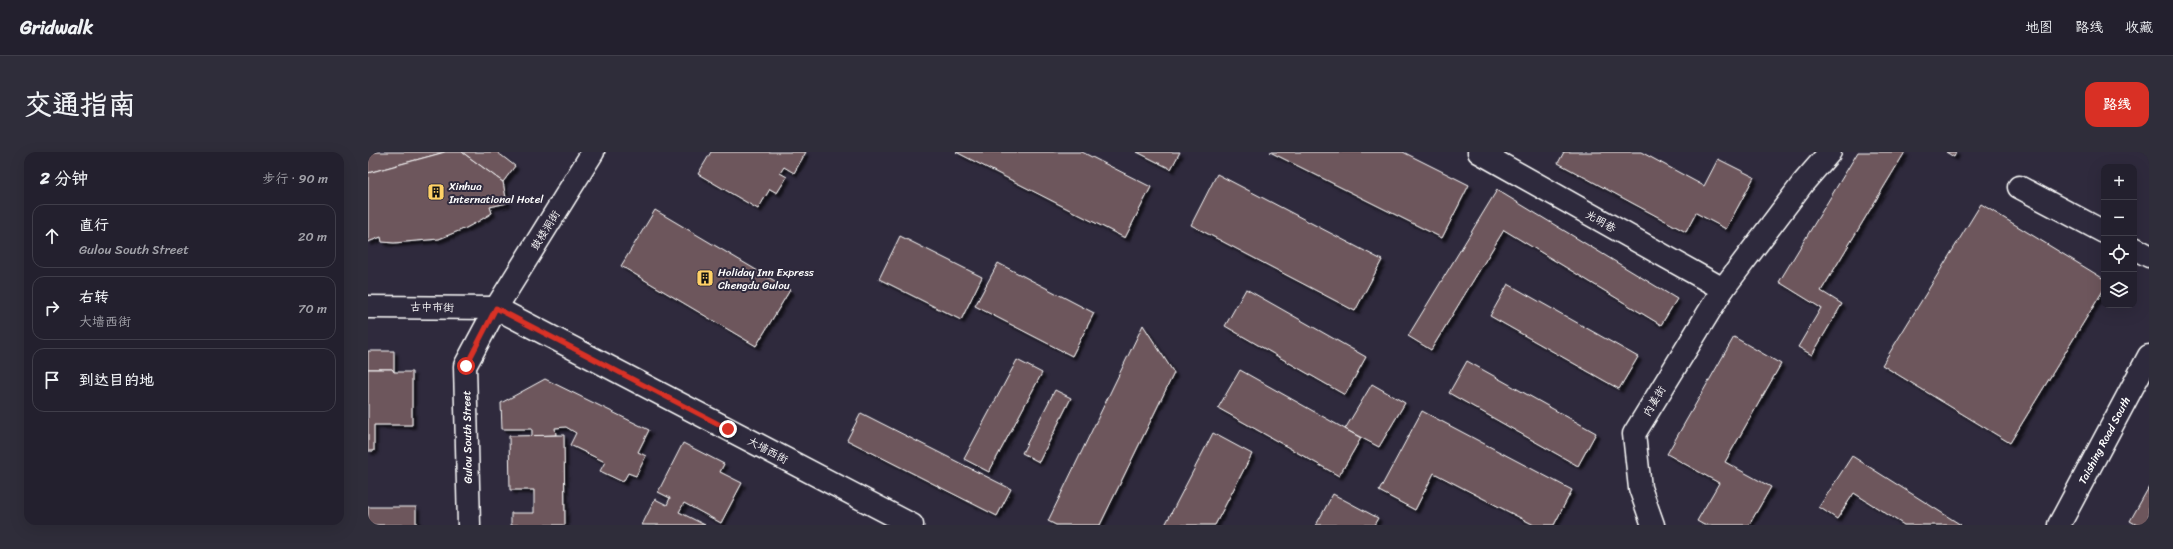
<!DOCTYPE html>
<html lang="zh">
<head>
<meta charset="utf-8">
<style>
  :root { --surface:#23202e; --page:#2f2d3a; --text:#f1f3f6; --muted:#a3a3aa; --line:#403e4a; --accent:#d93025 }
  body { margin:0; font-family:Sriracha,"LXGW WenKai TC",sans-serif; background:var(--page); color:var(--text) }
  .controls { position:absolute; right:12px; top:12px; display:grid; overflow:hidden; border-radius:8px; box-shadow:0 4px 16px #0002 }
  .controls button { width:36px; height:36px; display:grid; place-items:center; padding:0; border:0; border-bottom:1px solid var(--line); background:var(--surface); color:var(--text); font:20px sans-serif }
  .stop { position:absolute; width:12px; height:12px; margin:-9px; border:3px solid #d93025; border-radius:50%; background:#fff }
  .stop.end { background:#d93025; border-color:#fff; box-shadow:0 1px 4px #0008 }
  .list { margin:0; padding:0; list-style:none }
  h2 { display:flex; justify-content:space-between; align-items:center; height:52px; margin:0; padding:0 16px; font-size:17px }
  h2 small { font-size:13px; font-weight:400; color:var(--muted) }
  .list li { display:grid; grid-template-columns:26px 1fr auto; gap:12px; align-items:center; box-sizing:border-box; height:64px; margin:0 8px 8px; padding:0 8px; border:1px solid var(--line); border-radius:12px }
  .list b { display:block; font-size:15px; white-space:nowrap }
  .list p { margin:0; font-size:13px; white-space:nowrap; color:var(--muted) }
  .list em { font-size:13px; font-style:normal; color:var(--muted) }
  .icon { flex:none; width:22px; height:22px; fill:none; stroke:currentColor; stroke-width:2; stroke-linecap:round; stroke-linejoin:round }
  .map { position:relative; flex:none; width:1781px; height:373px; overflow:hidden; border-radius:12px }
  header { display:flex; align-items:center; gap:24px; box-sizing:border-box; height:56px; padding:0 20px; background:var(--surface); border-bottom:1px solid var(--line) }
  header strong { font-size:19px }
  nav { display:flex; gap:22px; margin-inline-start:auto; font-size:14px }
  .intro { display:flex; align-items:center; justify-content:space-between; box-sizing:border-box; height:96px; padding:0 24px }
  h1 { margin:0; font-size:28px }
  .button { padding:10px 18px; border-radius:12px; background:var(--accent); color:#fff; font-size:14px; font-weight:700 }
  main { display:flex; gap:24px; padding:0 24px }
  aside { flex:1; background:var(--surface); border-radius:12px; box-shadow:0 4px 16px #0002 }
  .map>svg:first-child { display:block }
  .building { fill:#6d565c; stroke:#fff; filter:url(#shadow) }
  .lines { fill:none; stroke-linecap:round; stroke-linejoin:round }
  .street-casing { stroke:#fff; stroke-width:25 }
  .secondary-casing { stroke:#fff; stroke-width:25 }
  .street { stroke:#2f2a3d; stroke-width:22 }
  .secondary { stroke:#2f2a3d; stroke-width:22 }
  .route { stroke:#d93025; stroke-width:5 }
  .labels { text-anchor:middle; stroke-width:4; stroke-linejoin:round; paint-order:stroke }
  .poi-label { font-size:11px; fill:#fff; stroke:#2f2a3d; text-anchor:start }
  .street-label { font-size:11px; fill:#fff; stroke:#2f2a3d }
</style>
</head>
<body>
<header>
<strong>Gridwalk</strong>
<nav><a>地图</a><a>路线</a><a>收藏</a></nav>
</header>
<div class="intro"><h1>交通指南</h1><a class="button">路线</a></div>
<main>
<aside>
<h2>2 分钟<small>步行 · 90 m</small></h2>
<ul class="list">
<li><svg class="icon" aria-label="ahead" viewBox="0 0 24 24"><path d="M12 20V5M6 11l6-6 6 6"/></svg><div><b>直行</b><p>Gulou South Street</p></div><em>20 m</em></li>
<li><svg class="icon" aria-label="right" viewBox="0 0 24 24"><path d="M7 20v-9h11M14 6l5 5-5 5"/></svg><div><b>右转</b><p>大墙西街</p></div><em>70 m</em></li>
<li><svg class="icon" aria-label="arrive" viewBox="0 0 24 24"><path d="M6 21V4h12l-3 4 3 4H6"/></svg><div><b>到达目的地</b></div></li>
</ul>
</aside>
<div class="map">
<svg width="1781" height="373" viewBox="0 0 1781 373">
  <defs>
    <filter id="shadow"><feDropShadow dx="3.5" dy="3.5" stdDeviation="1" flood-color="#0009"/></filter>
  </defs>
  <rect width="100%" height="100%" fill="#2f2a3d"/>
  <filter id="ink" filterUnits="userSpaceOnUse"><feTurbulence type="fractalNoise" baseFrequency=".025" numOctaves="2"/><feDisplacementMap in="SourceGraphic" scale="8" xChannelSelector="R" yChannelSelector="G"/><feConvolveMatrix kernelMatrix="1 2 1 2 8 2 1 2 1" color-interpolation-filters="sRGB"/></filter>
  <g filter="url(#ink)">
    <g class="building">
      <path d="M0,0H77L0,21Z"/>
      <path d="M77,0H94L135,30L139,51L122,55L124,61L111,69L98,76L71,87L26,91L14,90L13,85L0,90V21Z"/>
      <path d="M94,0H129L147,14L135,30Z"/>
      <path d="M343,0H438L426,21L416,15L412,21L419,25L409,41L402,37L390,57L330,22Z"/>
      <path d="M588,0H714L783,35L757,86Z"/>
      <path d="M769,0H812L803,17Z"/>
      <path d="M902,0H1035L1101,33L1074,86Z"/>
      <path d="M1196,0H1273L1336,34L1350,7L1386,25L1358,77L1328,61L1318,80L1190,11Z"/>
      <path d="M1490,0H1537L1453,139L1474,152L1444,203L1430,195L1453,156L1411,130Z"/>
      <path d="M1578,0H1588L1586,5Z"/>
      <path d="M849,22L1014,108L987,159L823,73Z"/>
      <path d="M1129,38L1309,147L1293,173L1136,78L1063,198L1040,184Z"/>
      <path d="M1613,52L1736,127V137L1642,291L1514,213Z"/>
      <path d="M287,58L422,138L388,194L253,114Z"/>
      <path d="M532,84L614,125L593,168L511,127Z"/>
      <path d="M630,111L726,161L704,204L607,154Z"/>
      <path d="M1140,132L1270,205L1251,237L1122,164Z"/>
      <path d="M878,137L998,205L977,243L857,174Z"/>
      <path d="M775,173L806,221L732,373H688L680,369Z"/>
      <path d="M1366,185L1413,212L1357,310L1403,335L1381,373H1336L1329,369L1351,331L1299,302Z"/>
      <path d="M0,199H26V220L24,217H0Z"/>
      <path d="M649,208L674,221L621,320L596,307Z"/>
      <path d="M1099,209L1228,281L1210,314L1081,241Z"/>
      <path d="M0,217H24L26,220H44V273H6V299H0Z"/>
      <path d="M872,218L993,286L971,324L850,256Z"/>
      <path d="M177,227L281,278L270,300L278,304L268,324L260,321L255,330L232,319L237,310L202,293L208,281L198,275L187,276L188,283L164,284V277H134L133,251Z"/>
      <path d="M1004,232L1037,251L1011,295L977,277Z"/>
      <path d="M687,238L703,246L671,310L654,301Z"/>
      <path d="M1054,259L1204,338L1186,373H1166L1066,321L1047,358L1011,339Z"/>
      <path d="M493,261L643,337L629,364L479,288Z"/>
      <path d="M845,281L884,302L847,373H797Z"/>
      <path d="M196,283L197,373H143V361H166V338H142L141,284Z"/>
      <path d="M315,291L356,312L352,320L374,331L353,371L316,351L311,360L337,373H274L287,347L299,353L302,346L290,340Z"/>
      <path d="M1484,304L1593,373H1536L1486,341L1469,367L1451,355Z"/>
      <path d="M1781,335V373H1769L1762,369Z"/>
      <path d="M965,342L1010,366L1006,373H948Z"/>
      <rect x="0" y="355" width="48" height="18"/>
    </g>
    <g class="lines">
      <g class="street-casing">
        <g id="street">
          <path d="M1111,0L1355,137"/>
          <path d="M1651,35L1736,80"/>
          <path d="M1766,96L1781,104"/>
          <path d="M0,155L128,156L544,373"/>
          <path d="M101,373L97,214L128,156L225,0"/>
          <path d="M1285,373L1272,336L1266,282L1355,137L1435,31L1462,0"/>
        </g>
      </g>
      <g class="secondary-casing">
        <g id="secondary">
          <path id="s1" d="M1691,373L1781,204"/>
        </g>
      </g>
      <use href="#street" class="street"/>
      <use href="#secondary" class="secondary"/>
    </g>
  </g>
  <g class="lines" filter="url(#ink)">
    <path class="route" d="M98,214L128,156L360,277"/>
  </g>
  <defs>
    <g id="building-square" transform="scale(0.9)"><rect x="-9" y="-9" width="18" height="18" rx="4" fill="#ffd166" stroke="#2f2a3d"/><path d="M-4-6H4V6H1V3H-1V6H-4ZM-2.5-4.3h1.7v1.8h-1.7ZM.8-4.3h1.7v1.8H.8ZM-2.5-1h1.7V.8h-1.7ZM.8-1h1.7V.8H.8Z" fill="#111"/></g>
  </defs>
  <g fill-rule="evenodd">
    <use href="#building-square" x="68" y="40"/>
    <use href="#building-square" x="337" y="126"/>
  </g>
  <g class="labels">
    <g class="poi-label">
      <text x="81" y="38">Xinhua<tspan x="81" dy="13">International Hotel</tspan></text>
      <text x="350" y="124">Holiday Inn Express<tspan x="350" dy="13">Chengdu Gulou</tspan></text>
    </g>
    <g class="street-label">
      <text transform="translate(1233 69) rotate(29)" y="4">光明巷</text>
      <text transform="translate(177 78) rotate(-58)" y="4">鼓楼洞街</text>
      <text transform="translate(64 155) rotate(1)" y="4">古中市街</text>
      <text transform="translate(1286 249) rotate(-59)" y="4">内姜街</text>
      <text transform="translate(99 285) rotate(-91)" y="4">Gulou South Street</text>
      <text dy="4" stroke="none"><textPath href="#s1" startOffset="96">Taishing Road South</textPath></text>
      <text transform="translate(400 298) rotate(28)" y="4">大墙西街</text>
    </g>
  </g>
</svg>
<div class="controls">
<button>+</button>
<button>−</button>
<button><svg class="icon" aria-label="locate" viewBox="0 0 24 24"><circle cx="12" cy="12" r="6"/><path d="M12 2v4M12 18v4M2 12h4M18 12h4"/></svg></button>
<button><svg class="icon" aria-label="layers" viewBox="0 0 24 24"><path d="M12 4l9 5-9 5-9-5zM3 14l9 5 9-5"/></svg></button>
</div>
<div class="stop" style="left:98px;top:214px"></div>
<div class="stop end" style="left:360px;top:277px"></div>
</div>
</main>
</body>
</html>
